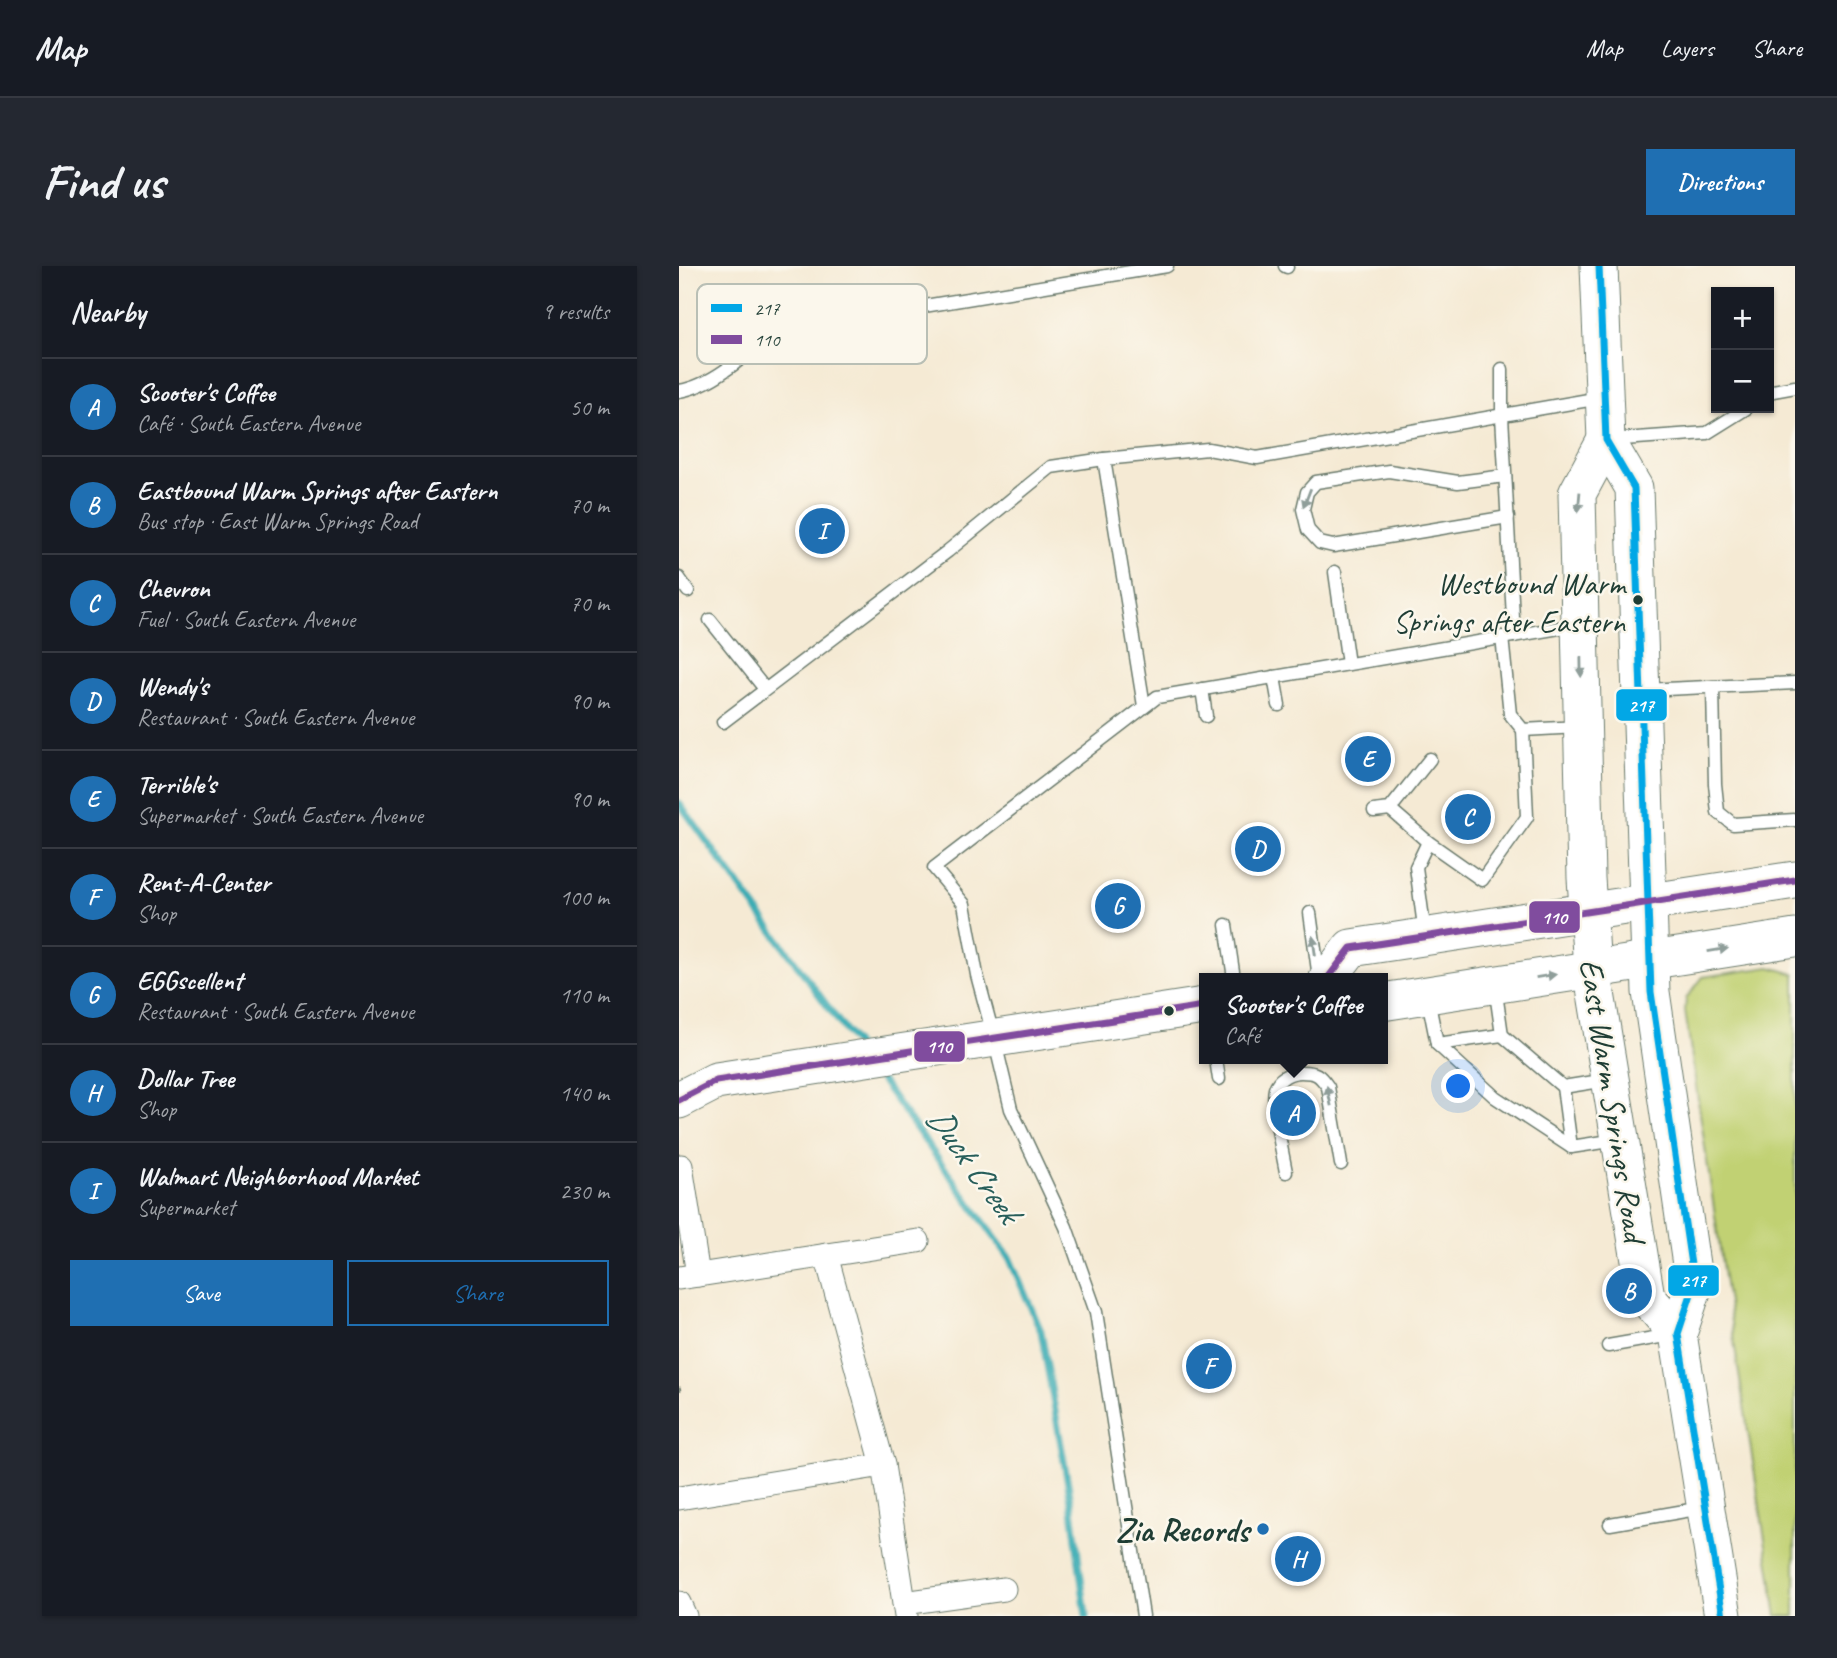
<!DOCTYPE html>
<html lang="en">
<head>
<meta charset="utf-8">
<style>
  :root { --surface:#171b24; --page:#242831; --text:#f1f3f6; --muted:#9ea1a6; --line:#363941; --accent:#1f6fb2 }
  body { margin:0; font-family:Caveat,sans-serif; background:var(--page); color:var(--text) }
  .controls { position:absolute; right:21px; top:21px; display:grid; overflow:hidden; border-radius:0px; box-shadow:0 2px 5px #0004 }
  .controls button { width:63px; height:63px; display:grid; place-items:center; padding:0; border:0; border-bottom:2px solid var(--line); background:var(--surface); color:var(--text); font:35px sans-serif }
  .you { position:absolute; left:780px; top:821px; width:24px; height:24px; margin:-18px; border:5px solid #fff; border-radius:50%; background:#1a73e8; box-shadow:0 0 0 10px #1a73e833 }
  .badge { display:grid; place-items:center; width:46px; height:46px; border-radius:50%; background:var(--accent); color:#fff; font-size:23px; font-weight:700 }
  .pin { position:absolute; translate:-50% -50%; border:4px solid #fff; box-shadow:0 2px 7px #0006 }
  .popup { position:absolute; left:520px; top:707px; width:189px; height:91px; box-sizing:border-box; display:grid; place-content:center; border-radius:0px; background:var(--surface); filter:drop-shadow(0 2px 5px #0005); font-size:23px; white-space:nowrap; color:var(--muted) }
  .popup b { font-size:26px; color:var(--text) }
  .popup::after { content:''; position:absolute; left:50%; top:100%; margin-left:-14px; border:14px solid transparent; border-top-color:var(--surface) }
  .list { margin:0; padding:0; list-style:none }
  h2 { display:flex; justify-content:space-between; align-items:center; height:91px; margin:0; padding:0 28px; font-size:30px }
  h2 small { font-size:23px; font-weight:400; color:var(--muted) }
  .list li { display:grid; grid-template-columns:46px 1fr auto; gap:21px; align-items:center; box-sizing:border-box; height:98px; padding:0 28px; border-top:2px solid var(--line) }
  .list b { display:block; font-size:26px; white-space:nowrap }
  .list p { margin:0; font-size:23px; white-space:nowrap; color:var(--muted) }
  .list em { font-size:23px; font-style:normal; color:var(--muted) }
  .actions { display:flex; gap:14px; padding:21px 28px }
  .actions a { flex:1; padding:16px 0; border:2px solid var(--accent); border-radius:0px; text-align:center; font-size:24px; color:var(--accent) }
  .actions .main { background:var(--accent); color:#fff }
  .map { position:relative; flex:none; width:1116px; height:1350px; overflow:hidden; border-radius:0px }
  header { display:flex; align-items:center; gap:42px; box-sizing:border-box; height:98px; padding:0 35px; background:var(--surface); border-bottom:2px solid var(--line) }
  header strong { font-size:33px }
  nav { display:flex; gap:38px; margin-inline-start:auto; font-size:24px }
  .intro { display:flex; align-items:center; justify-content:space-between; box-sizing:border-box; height:168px; padding:0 42px }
  h1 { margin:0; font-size:49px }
  .button { padding:18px 32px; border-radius:0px; background:var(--accent); color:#fff; font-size:24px; font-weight:700 }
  main { display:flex; gap:42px; padding:0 42px }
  aside { flex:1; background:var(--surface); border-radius:0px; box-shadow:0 2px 5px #0004 }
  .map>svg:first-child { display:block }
  .green { fill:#c1d173; stroke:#708754; stroke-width:2 }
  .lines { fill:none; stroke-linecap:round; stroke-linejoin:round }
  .stream { stroke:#3aacb4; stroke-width:7 }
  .service-casing { stroke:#6a7a6c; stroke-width:15 }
  .minor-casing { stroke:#6a7a6c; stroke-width:25 }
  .primary-casing { stroke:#6a7a6c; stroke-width:39 }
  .path { stroke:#6a7a6c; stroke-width:4.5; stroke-dasharray:2 5; stroke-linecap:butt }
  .service { stroke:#fff; stroke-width:12 }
  .minor { stroke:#fff; stroke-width:23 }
  .primary { stroke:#fff; stroke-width:37 }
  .bus-1-casing { stroke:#fbf7ec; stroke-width:12 }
  .bus-2-casing { stroke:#fbf7ec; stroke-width:12 }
  .bus-1 { stroke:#02a7e6; stroke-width:7 }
  .bus-2 { stroke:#804c9e; stroke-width:7 }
  .oneway { fill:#8f9e9a }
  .bus-dot { fill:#1f3d34; stroke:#fbf7ec; stroke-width:2.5 }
  .poi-dot { fill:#1f6fb2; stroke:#fbf7ec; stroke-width:2.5 }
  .labels { text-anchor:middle; stroke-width:5; stroke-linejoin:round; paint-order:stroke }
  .bus-label { font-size:31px; fill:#1f3d34; stroke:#fbf7ec; text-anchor:end }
  .street-label { font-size:33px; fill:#1f3d34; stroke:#fbf7ec }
  .poi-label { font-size:33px; font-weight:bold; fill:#1f3d34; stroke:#fbf7ec; text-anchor:end }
  .water-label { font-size:35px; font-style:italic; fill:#275e5a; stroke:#fbf7ec }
  .key { fill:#fbf7ec; stroke:#b9bfb5; stroke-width:2 }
  .key-label { font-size:19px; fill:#1f3d34 }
  .line-badge { stroke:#fbf7ec; stroke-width:2.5 }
  .badge-label { font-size:19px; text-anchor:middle; font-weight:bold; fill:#fff }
</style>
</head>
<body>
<header>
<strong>Map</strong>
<nav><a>Map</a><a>Layers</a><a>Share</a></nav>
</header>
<div class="intro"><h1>Find us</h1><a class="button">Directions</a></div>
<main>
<aside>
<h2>Nearby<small>9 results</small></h2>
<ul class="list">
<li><span class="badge">A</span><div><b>Scooter's Coffee</b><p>Café · South Eastern Avenue</p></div><em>50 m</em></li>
<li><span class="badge">B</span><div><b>Eastbound Warm Springs after Eastern</b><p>Bus stop · East Warm Springs Road</p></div><em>70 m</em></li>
<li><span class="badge">C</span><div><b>Chevron</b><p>Fuel · South Eastern Avenue</p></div><em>70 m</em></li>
<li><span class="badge">D</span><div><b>Wendy's</b><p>Restaurant · South Eastern Avenue</p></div><em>90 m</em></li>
<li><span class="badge">E</span><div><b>Terrible's</b><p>Supermarket · South Eastern Avenue</p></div><em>90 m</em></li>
<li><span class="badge">F</span><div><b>Rent-A-Center</b><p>Shop</p></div><em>100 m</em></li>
<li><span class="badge">G</span><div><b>EGGscellent</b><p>Restaurant · South Eastern Avenue</p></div><em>110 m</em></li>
<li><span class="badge">H</span><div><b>Dollar Tree</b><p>Shop</p></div><em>140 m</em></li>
<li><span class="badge">I</span><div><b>Walmart Neighborhood Market</b><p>Supermarket</p></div><em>230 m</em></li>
</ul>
<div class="actions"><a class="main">Save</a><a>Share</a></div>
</aside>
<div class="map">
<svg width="1116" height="1350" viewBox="0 0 1116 1350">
  <rect width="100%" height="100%" fill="#fbf7ec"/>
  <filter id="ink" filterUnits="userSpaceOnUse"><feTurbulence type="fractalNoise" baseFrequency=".0143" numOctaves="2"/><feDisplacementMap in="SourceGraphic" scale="14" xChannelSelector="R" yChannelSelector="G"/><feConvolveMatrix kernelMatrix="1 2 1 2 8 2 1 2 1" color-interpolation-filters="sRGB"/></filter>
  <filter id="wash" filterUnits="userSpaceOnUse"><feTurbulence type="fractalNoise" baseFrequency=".00686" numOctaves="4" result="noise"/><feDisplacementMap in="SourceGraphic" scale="28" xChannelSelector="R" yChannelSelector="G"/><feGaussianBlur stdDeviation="1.57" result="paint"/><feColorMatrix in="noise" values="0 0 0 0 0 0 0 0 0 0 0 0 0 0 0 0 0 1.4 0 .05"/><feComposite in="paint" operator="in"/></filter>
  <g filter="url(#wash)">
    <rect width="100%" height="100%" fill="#f5ead4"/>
    <path class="green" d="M1091,701L1116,708V1350H1098L1046,1018L1006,745L1007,733L1024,711Z"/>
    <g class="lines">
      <g class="stream">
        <path d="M0,537L179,782"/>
        <path d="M194,803L330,991L362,1065L392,1235L407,1350"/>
      </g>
    </g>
  </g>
  <g filter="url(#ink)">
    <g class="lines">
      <g class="service-casing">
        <g id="service">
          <path d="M606,0L608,1"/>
          <path d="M823,103V150L835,370"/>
          <path d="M0,125C34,120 69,87 94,65L488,0"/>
          <path d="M1090,127L1094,125L1116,121"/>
          <path d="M930,174L1028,167L1068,142"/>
          <path d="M425,193L465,440"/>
          <path d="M826,210L779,216L710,205L637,216L628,226L624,243L629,264L641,277L654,280L829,251"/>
          <path d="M656,306L669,398"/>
          <path d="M0,312L9,325"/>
          <path d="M31,354L86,423"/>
          <path d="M595,411L600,439"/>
          <path d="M1034,421L1036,518L1039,546L1054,558L1116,554"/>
          <path d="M523,423L527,450"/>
          <path d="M965,424L1116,417"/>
          <path d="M44,456L269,285L372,201L425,193L529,183L578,192L921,132"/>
          <path d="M844,464L900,461"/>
          <path d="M711,543L749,576"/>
          <path d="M695,545L711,543L751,493"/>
          <path d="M631,647L640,712"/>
          <path d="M547,659L555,712"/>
          <path d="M746,668L737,601L749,576L803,614L848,551L844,464L831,448L823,371"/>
          <path d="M816,720L823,769L884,821L928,814"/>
          <path d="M749,733L758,778L816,831L892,881L938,874"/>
          <path d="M758,778L823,769"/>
          <path d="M537,793L540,813"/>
          <path d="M884,821L892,881"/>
          <path d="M607,906C604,889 592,837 596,823C599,812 611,806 622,806C637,806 640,808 649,821L662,898"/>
          <path d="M929,1080L992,1069"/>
          <path d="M931,1258L1023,1242"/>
          <path d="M464,1350L417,1046L387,961L332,843L315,772L298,709L285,638L255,602L478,431L898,359"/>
        </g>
      </g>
      <g class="minor-casing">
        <g id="minor">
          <path d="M2,900L19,1009"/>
          <path d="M147,989L204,1199L227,1350"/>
          <path d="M0,1012L239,975"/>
          <path d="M0,1232L204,1199"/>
          <path d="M0,1337L6,1350"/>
          <path d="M225,1337L325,1323"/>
        </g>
      </g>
      <g class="primary-casing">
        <g id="primary">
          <path d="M920,0L927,174L955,222L972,726L1015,1019L999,1068L1044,1350"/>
          <path d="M927,174L898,228L907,612L913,703L967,1031L999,1068"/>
          <path d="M649,712L672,682L1116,614"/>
          <path d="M703,736L1116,672"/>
          <path d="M0,834L37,815L525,740"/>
        </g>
      </g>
      <path class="path" d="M0,1123L5,1122"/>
      <use href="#service" class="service"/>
      <use href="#minor" class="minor"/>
      <use href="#primary" class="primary"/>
      <g class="bus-1-casing">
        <path id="bus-1" d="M920,0L927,174L955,222L972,726L1015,1019L999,1068L1044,1350"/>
      </g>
      <g class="bus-2-casing">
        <g id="bus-2">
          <path d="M649,712L672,682L1116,614"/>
          <path d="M0,834L37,815L525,740"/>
        </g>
      </g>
      <use href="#bus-1" class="bus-1"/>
      <use href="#bus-2" class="bus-2"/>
    </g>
    <defs><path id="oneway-solid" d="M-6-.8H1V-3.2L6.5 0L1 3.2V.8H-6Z" transform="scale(1.75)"/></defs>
    <g class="oneway">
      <use href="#oneway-solid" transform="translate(628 232) rotate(111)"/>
      <use href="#oneway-solid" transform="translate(900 236) rotate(95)"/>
      <use href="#oneway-solid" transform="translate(902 401) rotate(89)"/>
      <use href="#oneway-solid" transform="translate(635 680) rotate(-98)"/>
      <use href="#oneway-solid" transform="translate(1039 684) rotate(-9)"/>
      <use href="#oneway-solid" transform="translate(867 710) rotate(-9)"/>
      <use href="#oneway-solid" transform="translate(650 830) rotate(-102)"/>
    </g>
  </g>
  <g class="bus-dot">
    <circle cx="959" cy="334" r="6"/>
    <circle cx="490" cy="745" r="6"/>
  </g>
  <circle class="poi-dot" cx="584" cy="1263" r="7"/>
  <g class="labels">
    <g class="bus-label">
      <text x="946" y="328">Westbound Warm<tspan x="946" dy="38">Springs after Eastern</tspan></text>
    </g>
    <g class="street-label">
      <text transform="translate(935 834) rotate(81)" y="12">East Warm Springs Road</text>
    </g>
    <g class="poi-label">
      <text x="570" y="1275">Zia Records</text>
    </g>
    <g class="water-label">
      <text transform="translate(295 898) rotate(54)" y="12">Duck Creek</text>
    </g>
  </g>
  <rect x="18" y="18" width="230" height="80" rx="10" class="key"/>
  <rect x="32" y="38" width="31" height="8" fill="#02a7e6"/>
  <rect x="32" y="69" width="31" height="9" fill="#804c9e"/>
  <g class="key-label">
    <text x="75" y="49">217</text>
    <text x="75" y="80">110</text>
  </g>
  <g class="line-badge">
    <rect x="936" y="422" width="53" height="34" rx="7" fill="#02a7e6"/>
    <rect x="849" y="634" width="53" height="34" rx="7" fill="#804c9e"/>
    <rect x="234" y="764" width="53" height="33" rx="7" fill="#804c9e"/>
    <rect x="988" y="998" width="53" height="33" rx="7" fill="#02a7e6"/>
  </g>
  <g class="badge-label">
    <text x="962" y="446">217</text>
    <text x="875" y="658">110</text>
    <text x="260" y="787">110</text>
    <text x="1014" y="1021">217</text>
  </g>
</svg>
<div class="controls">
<button>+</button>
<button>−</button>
</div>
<div class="you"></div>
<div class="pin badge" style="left:614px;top:847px">A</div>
<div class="popup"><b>Scooter's Coffee</b>Café</div>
<div class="pin badge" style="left:950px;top:1025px">B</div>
<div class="pin badge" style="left:789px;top:551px">C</div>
<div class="pin badge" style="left:579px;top:583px">D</div>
<div class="pin badge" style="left:689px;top:493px">E</div>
<div class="pin badge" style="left:530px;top:1100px">F</div>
<div class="pin badge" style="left:439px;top:640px">G</div>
<div class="pin badge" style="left:619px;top:1293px">H</div>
<div class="pin badge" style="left:143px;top:265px">I</div>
</div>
</main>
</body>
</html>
